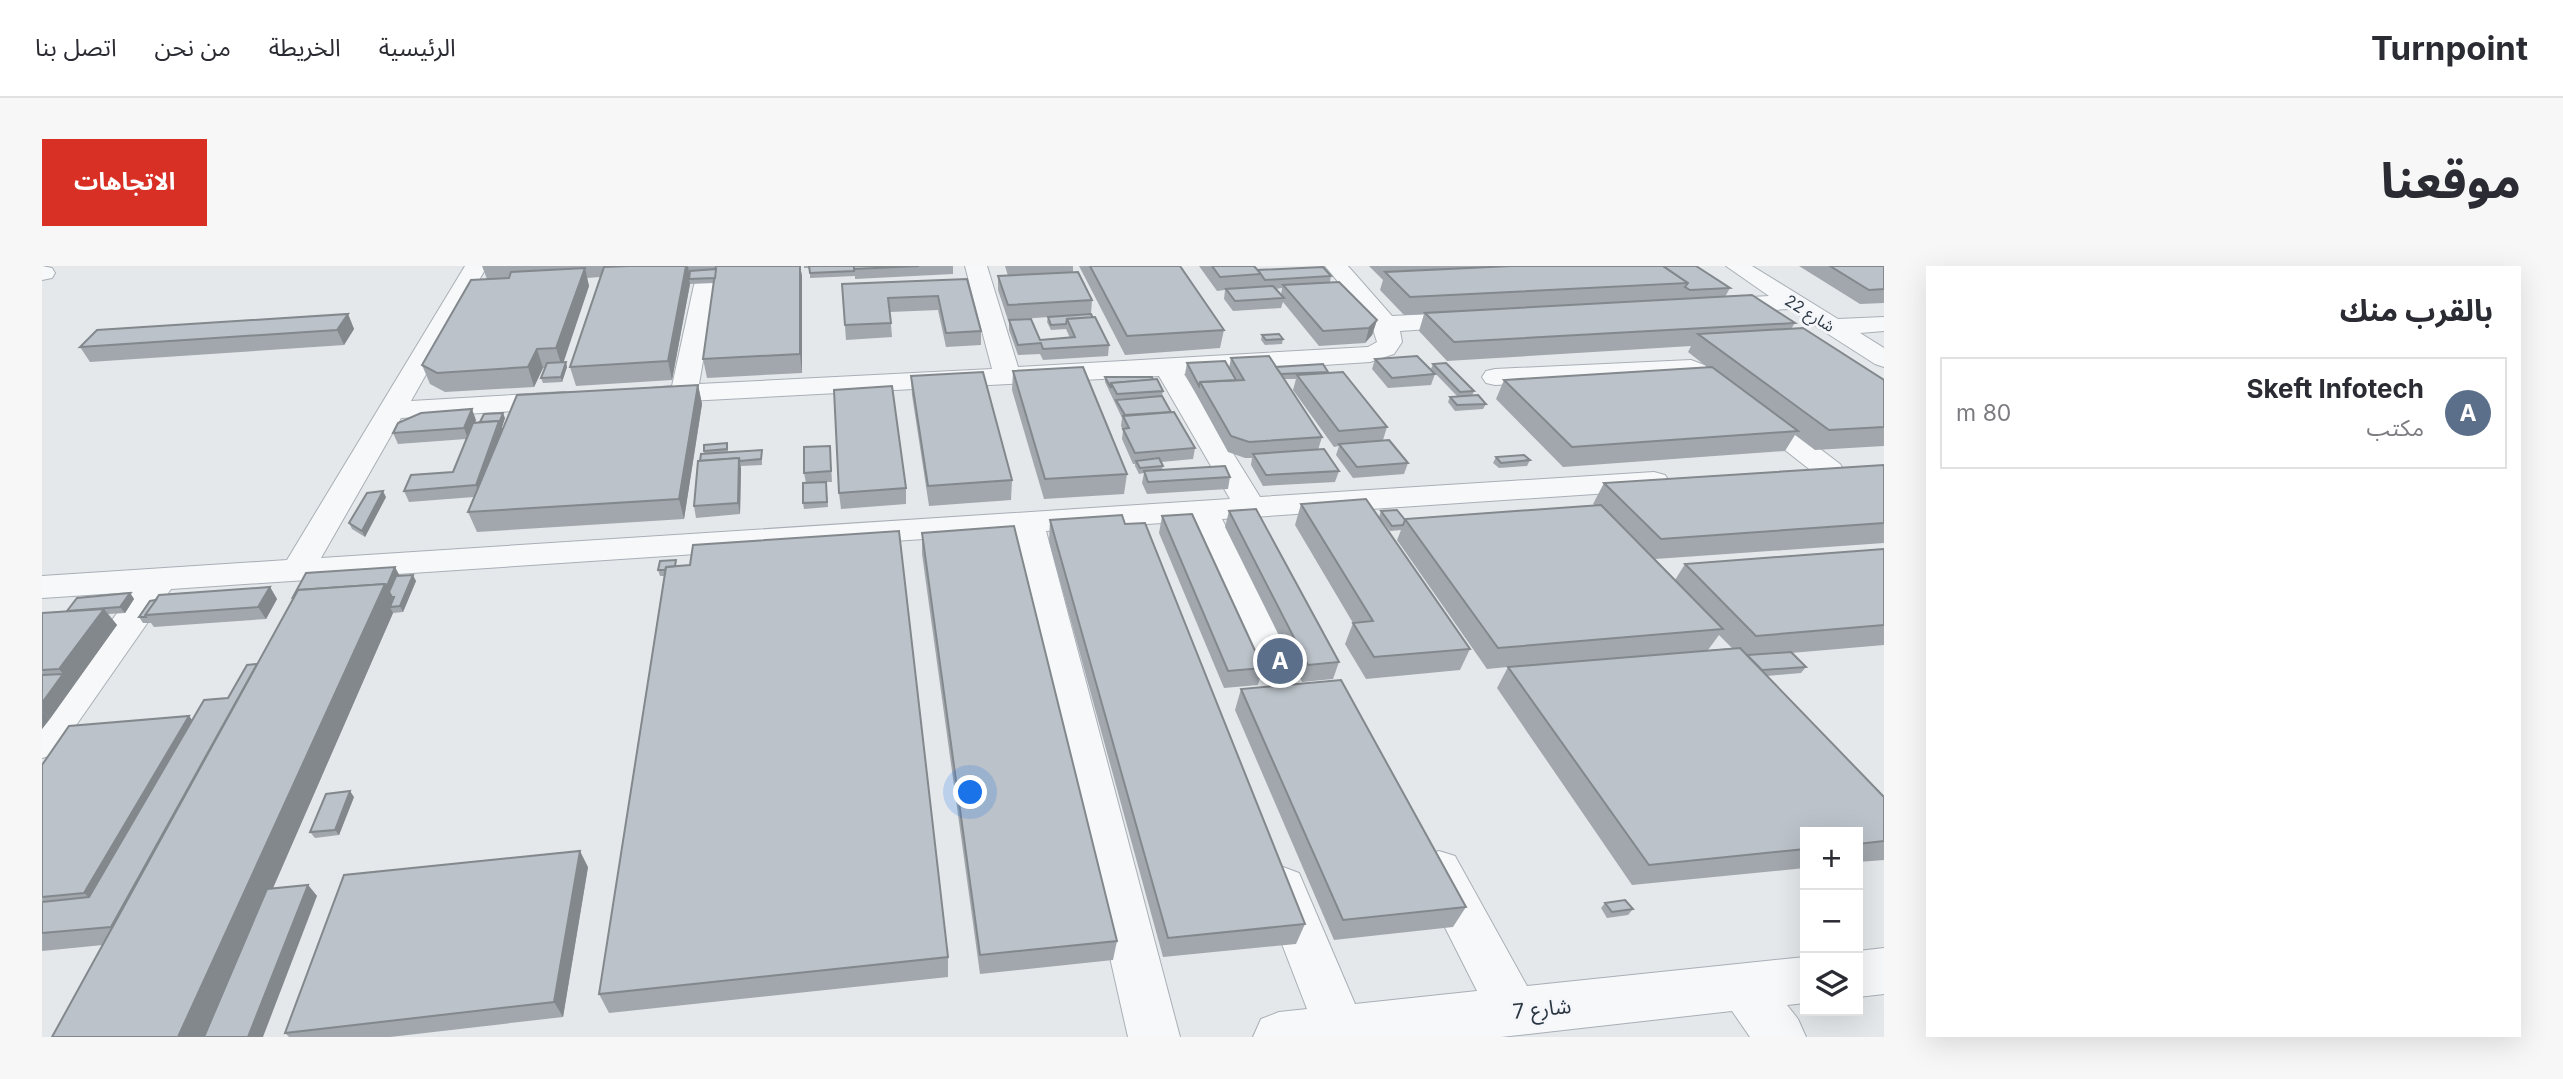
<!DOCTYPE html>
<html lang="ar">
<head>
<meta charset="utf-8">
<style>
  :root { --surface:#fff; --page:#f7f7f7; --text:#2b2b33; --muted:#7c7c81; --line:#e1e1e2; --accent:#d93025 }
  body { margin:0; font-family:Inter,"Noto Sans Arabic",sans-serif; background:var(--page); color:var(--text); direction:rtl }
  .controls { position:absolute; right:21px; bottom:21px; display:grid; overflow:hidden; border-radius:0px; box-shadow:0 7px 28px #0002 }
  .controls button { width:63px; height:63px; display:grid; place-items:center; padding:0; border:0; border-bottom:2px solid var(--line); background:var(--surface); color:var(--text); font:35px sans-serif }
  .you { position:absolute; left:929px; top:527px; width:24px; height:24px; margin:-18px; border:5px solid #fff; border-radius:50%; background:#1a73e8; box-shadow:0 0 0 10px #1a73e833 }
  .badge { display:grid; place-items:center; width:46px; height:46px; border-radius:50%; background:var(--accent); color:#fff; font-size:23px; font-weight:700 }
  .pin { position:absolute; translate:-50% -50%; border:4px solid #fff; box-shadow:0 2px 7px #0006 }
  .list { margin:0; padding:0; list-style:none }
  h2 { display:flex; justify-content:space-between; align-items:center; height:91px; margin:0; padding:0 28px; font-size:30px }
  h2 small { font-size:23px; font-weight:400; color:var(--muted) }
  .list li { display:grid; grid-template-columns:46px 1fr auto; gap:21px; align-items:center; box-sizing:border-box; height:112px; margin:0 14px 14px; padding:0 14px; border:2px solid var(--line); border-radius:0px }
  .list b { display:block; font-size:26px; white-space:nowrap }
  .list p { margin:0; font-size:23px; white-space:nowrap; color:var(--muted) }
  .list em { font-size:23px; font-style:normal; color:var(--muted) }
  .icon { flex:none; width:38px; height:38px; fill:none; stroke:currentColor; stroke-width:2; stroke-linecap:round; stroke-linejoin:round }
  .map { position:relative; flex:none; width:1842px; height:771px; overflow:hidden; direction:ltr; border-radius:0px }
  header { display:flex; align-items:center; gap:42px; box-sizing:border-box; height:98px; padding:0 35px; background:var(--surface); border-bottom:2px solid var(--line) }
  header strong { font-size:33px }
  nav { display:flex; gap:38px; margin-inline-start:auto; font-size:24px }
  .intro { display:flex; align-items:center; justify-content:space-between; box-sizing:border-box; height:168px; padding:0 42px }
  h1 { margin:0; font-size:49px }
  .button { padding:18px 32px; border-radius:0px; background:var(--accent); color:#fff; font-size:24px; font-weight:700 }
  main { display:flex; gap:42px; padding:0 42px }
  aside { flex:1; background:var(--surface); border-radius:0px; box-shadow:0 7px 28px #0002 }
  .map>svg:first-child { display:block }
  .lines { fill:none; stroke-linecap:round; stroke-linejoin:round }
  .minor-casing { stroke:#a9afb6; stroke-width:2 }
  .minor { fill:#f7f8fa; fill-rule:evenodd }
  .wall { fill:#a1a7ad; fill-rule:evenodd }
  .shaded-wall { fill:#83888d }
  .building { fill:#bbc2c9; stroke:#83888d; stroke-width:2 }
  .labels { text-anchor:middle; stroke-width:6; stroke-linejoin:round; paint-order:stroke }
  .far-street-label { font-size:16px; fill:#2c3744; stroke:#f4f6f9 }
  .near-street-label { font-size:21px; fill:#2c3744; stroke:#f4f6f9 }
</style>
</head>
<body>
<header>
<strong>Turnpoint</strong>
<nav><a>الرئيسية</a><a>الخريطة</a><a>من نحن</a><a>اتصل بنا</a></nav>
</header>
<div class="intro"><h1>موقعنا</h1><a class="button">الاتجاهات</a></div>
<main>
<aside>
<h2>بالقرب منك<small></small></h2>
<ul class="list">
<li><span class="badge" style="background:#5c6f8a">A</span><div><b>Skeft Infotech</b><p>مكتب</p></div><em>80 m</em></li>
</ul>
</aside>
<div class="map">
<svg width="1842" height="771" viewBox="0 0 1842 771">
  <rect width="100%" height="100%" fill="#e4e8eb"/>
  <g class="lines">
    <g class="minor-casing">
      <g id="minor">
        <path d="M0,0L10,2L13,7L10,12L0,14Z"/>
        <path d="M423,0H445L369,135L522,126L532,128L536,134L532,140L522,142L359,152L279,292L1188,233L1117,110L608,137L598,135L594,129L598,123L630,120L652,19L655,14H671L674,19L657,118L950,103L923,0H945L976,101L1326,81L1335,76L1328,54L1283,0H1306L1350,50L1431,46L1440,48L1443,53L1440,58L1431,60L1358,65L1360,76L1352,88L1328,96L1142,108L1218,231L1612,206L1623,209L1627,215L1623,221L1612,224L1180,253L1248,388L1243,397L1230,401L1217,397L1212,388L1149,255L1004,265L1138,771H1086L972,267L129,323L14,488L0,492V447L91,326L0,332V310L245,294Z"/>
        <path d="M1684,0H1710L1796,53L1842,51V65L1818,67L1842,82V101L1833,98L1747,43L1674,47L1666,45L1662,40L1666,35L1674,33L1727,30Z"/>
        <path d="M1649,94L1673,103L1798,198L1802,204L1798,210L1787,213L1776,210L1655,115L1645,110L1453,119L1444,117L1440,111L1444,105L1453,103Z"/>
        <path d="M1397,585L1413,590L1485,720L1763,691V737L1745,739L1756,753L1764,771H1708L1690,745L1459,771H1211L1219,753L1237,746L1265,743L1218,621L1225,607L1241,601L1257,607L1313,738L1435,725L1374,604L1381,590Z"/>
        <path d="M1842,682V728L1816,731V685Z"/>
      </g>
    </g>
    <use href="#minor" class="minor"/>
  </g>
  <g class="wall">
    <path d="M440,0H758L760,10V107L665,112L661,93L672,17L648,18L630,114L534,120L528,101L558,11L545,12L547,20L521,96L525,101L520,116L501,117L499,112L503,102H501L492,121L403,126L388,118L380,99L445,13Z"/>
    <path d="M762,0H911V8L813,13V8V10L768,12V2H762Z"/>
    <path d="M963,0H1031V6L1050,34L1049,48L1067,79L1066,90L1001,94L998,88L976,89L967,64V54L998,74L1028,72L1024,63L1009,64L1005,56L1006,51L966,54L956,24V10H966Z"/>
    <path d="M1037,0H1138L1182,64L1178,82L1083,89Z"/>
    <path d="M1157,0H1212L1216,4L1289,10L1288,16L1335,54L1330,69L1323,77L1277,80L1241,36L1239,42L1191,45L1182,33L1183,24L1175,25ZM1240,22L1239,29L1234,23Z"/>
    <path d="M1327,0H1654L1688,22L1683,31L1753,57L1749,63L1842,114V180L1773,184L1753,169L1743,185L1521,201L1454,133L1462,114L1665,101L1646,86L1649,80L1405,95L1377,65L1382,48L1362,49L1338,24L1341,14Z"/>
    <path d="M1757,0H1842V37L1818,38Z"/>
    <path d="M925,13L939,65V79L904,81L896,44L848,46L850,71L804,74L800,18Z"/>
    <path d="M306,48L312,63L302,79L48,96L38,81Z"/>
    <path d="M1220,69L1241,73L1240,78L1223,79L1219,74Z"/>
    <path d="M1189,92L1234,101L1286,106V107L1345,161L1341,174L1366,197L1362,208L1311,212L1294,189L1297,180L1292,181L1251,124L1254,113H1242L1280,171L1276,184L1297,205L1293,216L1221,220L1209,199L1210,192H1203L1186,186L1143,108L1145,97L1187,102Z"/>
    <path d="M1333,93L1393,108L1389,119L1346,122L1330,103Z"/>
    <path d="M1391,98L1432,125L1430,130L1444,138L1441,143L1413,145L1406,136L1408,131L1415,130L1389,103Z"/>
    <path d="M971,105L1085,208L1082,228L1002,233L970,124Z"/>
    <path d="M869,110L970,214L969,234L887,240L870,129Z"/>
    <path d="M1063,111L1121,125L1120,130L1129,146L1153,182L1151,193L1119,196L1121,200L1120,204L1188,211L1186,223L1105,228L1100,217L1102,207L1097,208L1093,200V198H1091L1080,173L1081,164L1079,160L1080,152L1063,116Z"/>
    <path d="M656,119L660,138L642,253L435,266L426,246L432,231L367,236L362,225L411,206L424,173L356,178L351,167L434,154L433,156L463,152L460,161V163Z"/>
    <path d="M685,177L686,186L720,184V199L699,200L698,248L654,252L652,240L658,195L662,188V185Z"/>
    <path d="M788,180L790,216H784L786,241L762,243L761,237L764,217L762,207Z"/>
    <path d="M1454,191L1488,194L1485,200L1457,202L1451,197Z"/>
    <path d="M1842,199V277L1613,293L1633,314L1643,298L1842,283V379L1749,387L1764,401L1759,407L1725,410L1842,531V594L1816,596V566H1763V602L1590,619L1455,422L1466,401L1445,403L1355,274L1359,264L1348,265L1337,251L1339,245L1363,254L1553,239L1551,238L1562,217ZM1677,369L1690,382L1666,384Z"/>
    <path d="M864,222V238L799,243L797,227Z"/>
    <path d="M344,231L323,271L310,263L307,257Z"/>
    <path d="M1259,238L1428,383L1418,404L1324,413L1303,378L1311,357L1253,259Z"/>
    <path d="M1187,245L1297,396L1291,413L1260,416L1183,261Z"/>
    <path d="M1120,250L1221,402L1216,419L1182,422L1117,267Z"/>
    <path d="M1008,254L1083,258L1263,658L1254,678L1121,691L1007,275Z"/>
    <path d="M880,267L1075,675L1071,694L938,708L880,288Z"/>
    <path d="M648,299L906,691V711L567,747L557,728L622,310H618L616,304L635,300Z"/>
    <path d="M358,310L374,315L361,346L351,347L231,622L266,619L275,630L61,679L0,685V499L147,450L150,454L186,432L215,398L252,332L251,331Z"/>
    <path d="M228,321L235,333L224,353L112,361L109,357H101L97,351Z"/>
    <path d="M88,327L92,333L83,347L66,348L75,359L0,463V347L25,345Z"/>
    <path d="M1199,423L1424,641L1411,661L1292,674L1193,444Z"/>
    <path d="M312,531L297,569L273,572L268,566Z"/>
    <path d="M546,601L521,751L348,771H247L243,767Z"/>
    <path d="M1563,637L1591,643L1586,649L1565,652L1559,642Z"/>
  </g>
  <g class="shaded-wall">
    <path d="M644,0H646L648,13H647L648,18L630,114L626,95Z"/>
    <path d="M758,0L760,10V107L758,88Z"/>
    <path d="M543,2L547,20L520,101L514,82Z"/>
    <path d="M306,48L312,63L302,79L295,64Z"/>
    <path d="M1335,54L1330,69L1323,77L1327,62Z"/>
    <path d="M495,83L501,102L492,121L486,101Z"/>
    <path d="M524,96L525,101L520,116L519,111Z"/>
    <path d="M656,119L660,138L642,253L637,233Z"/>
    <path d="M430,143L434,154L426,173L422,162Z"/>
    <path d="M461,147L463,152L460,161L461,166L438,231L434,219Z"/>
    <path d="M697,192L699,203L698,248L696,237Z"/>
    <path d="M341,225L344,231L323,271L320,265Z"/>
    <path d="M353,301L359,312L350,331L354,339L348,341L351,347L166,771H136L343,318Z"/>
    <path d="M371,309L374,315L361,346L358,340Z"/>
    <path d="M228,321L235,333L224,353L216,341Z"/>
    <path d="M88,327L92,333L83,347L78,341Z"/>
    <path d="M62,343L75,359L8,453L0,444V437L21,408L17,403Z"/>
    <path d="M0,444L8,453L0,463Z"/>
    <path d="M147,450L163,471L64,647L42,627Z"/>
    <path d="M308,525L312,531L297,569L293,564Z"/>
    <path d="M538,585L546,601L521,751L512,736Z"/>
    <path d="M266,619L275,630L221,771H206Z"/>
  </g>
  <g class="building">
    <path d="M587,0H644L626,95L528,101L562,1Z"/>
    <path d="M674,0H758V88L661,93Z"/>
    <path d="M767,0H812V5L768,7Z"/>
    <path d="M812,0H877L812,3Z"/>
    <path d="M1048,0H1138L1182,64L1085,70Z"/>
    <path d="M1170,0H1212L1219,8L1178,11Z"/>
    <path d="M1469,0H1621L1646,17L1368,31L1343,6Z"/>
    <path d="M1621,0H1654L1688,22L1648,24L1643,21L1646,17Z"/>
    <path d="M1788,0H1842V23L1827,24Z"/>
    <path d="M1281,1L1289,10L1223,14L1216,4Z"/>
    <path d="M543,2L514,82L495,83L486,101L395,107L380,99L429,14L467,12L469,6Z"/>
    <path d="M674,3L673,12L647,13L648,5Z"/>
    <path d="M1036,6L1050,34L966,39L956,10Z"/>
    <path d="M925,13L939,65L904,67L896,30L846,32L849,57L803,59L800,18Z"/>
    <path d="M1297,16L1335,54L1327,62L1281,65L1241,19Z"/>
    <path d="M1231,20L1242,32L1193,35L1184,23Z"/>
    <path d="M1710,29L1753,57L1412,76L1383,47Z"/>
    <path d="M306,48L295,64L38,81L55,64Z"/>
    <path d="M1049,48L1051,52L1025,53L1024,58L1009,59L1006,51Z"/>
    <path d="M1053,51L1067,79L1001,83L999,77L976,79L967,54L989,53L998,74L1033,71L1025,53Z"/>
    <path d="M1761,62L1842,114V161L1787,164L1656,68Z"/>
    <path d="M1237,68L1241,73L1224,74L1220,69Z"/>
    <path d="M1227,90L1280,171L1207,176L1189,170L1158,116L1202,114L1189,92Z"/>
    <path d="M1375,90L1393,108L1350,112L1333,93Z"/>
    <path d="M1183,95L1194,114L1158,116L1157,120L1145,97Z"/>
    <path d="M524,96L519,111L499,112L505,97Z"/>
    <path d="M1404,97L1432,125L1418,126L1391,98Z"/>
    <path d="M1281,98L1286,106L1239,108L1234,101Z"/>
    <path d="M1041,101L1085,208L1003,213L971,105Z"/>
    <path d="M1670,101L1756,165L1530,181L1462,114Z"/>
    <path d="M941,106L970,214L886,220L869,110Z"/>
    <path d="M1301,106L1345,161L1297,165L1255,109Z"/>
    <path d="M1063,111H1110L1111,114L1069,117V122Z"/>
    <path d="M1115,113L1121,125L1075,128L1069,117Z"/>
    <path d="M656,119L637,233L426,246L475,129Z"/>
    <path d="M850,120L864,222L797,227L792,124Z"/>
    <path d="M1436,129L1444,138L1415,139L1408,131Z"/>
    <path d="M1120,130L1129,146L1083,149L1074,134Z"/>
    <path d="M430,143L422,162L351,167L356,157L379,147Z"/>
    <path d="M1132,146L1153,182L1093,187L1081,163L1087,162L1081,150Z"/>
    <path d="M461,147L457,157V155L438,156L442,148Z"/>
    <path d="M457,155L434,219L362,225L369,209L411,206L431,157Z"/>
    <path d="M1347,174L1366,197L1315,201L1297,178Z"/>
    <path d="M685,177V183L662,185V179Z"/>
    <path d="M788,180L789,205L762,207V181Z"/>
    <path d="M1282,183L1297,205L1224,209L1211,188Z"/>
    <path d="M720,184L719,193L698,195L697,192L658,195L659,188Z"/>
    <path d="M1482,189L1488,194L1459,197L1454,191Z"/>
    <path d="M697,192L696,237L652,240L656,195Z"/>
    <path d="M1117,192L1121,200L1098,202L1094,195Z"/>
    <path d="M1842,199V257L1619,273L1562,217Z"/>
    <path d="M1183,200L1188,211L1106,216L1102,205Z"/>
    <path d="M784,216L785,236L761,237V217Z"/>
    <path d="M341,225L320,265L307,257L325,227Z"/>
    <path d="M1324,233L1428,383L1332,391L1311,357L1331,355L1259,238Z"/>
    <path d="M1559,239L1681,363L1456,382L1363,253Z"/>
    <path d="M1214,243L1297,396L1266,399L1187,245Z"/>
    <path d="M1355,244L1363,254L1361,259L1350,260L1339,245Z"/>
    <path d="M1150,248L1221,402L1186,405L1120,250Z"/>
    <path d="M1080,249L1083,258L1103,257L1263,658L1126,672L1008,254Z"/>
    <path d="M972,260L1075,675L938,689L880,267Z"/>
    <path d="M857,265L906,691L557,728L624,301L648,299L651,279Z"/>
    <path d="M1842,283V359L1714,370L1643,298Z"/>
    <path d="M634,294L633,300L624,301L623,304H616L618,295Z"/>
    <path d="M353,301L345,320L343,318L256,324L253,330L251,331L264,307Z"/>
    <path d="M371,309L358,340L348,341L352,331H350L347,326L354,310Z"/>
    <path d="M343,318L136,771H10L256,324Z"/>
    <path d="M228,321L216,341L103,349L117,329Z"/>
    <path d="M88,327L78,341L25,345L35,332Z"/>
    <path d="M114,334L103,349L104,351H97L108,335Z"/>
    <path d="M62,343L17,403L0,404V347Z"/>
    <path d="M1698,382L1842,531V575L1816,578V566H1763V583L1607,599L1466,401Z"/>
    <path d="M1749,386L1764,401L1720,404L1705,389Z"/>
    <path d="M215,398L69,661L0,667V636L47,631L162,434L186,432L205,399Z"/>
    <path d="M21,408L0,437V409Z"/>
    <path d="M1299,414L1424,641L1301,654L1199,423Z"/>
    <path d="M147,450L42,627L0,631V499L27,460Z"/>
    <path d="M308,525L293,564L268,566L284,528Z"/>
    <path d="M538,585L512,736L243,767L302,609Z"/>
    <path d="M266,619L206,771H162L225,623Z"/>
    <path d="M1583,634L1591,643L1570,646L1563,637Z"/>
  </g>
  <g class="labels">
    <g class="far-street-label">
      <text transform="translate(1768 47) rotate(32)" y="6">شارع 22</text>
    </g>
    <g class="near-street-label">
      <text transform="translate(1500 743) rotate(-6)" y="7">شارع 7</text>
    </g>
  </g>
</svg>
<div class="controls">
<button>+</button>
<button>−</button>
<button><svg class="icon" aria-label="layers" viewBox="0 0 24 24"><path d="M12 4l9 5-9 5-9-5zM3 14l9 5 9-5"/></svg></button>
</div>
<div class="you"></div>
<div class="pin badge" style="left:1238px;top:395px;background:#5c6f8a">A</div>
</div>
</main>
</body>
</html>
